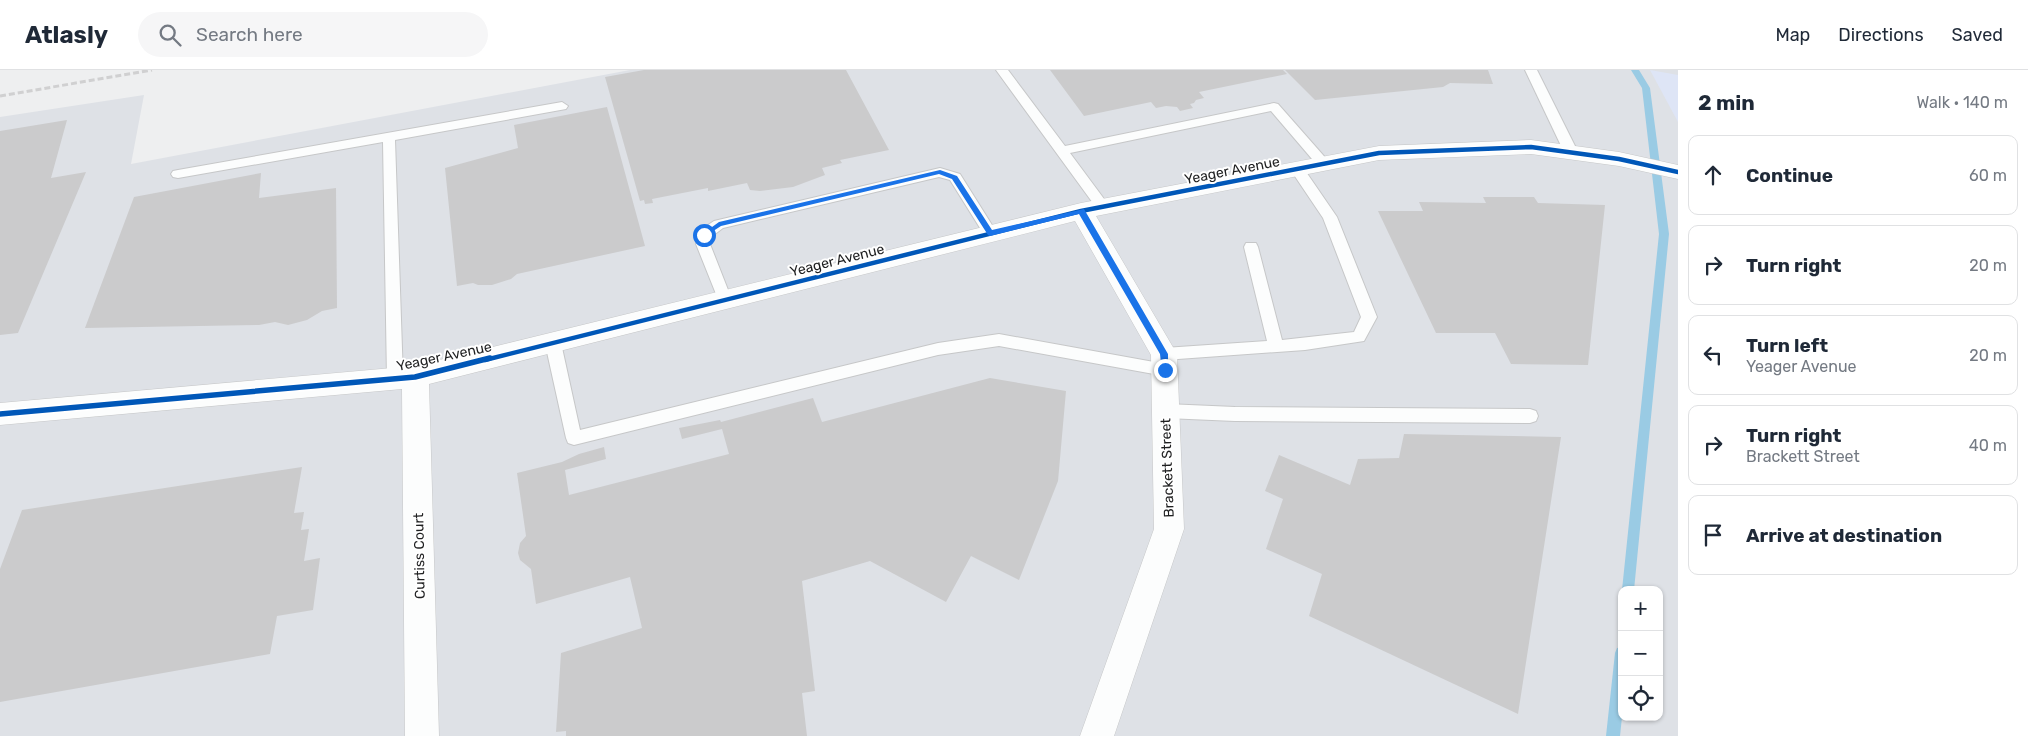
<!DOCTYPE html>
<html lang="en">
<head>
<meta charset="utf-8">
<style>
  :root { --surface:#fff; --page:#f6f6f7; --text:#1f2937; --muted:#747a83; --line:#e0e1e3 }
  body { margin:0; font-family:Rubik,sans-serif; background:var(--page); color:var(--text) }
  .controls { position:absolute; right:15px; bottom:15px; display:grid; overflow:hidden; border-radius:10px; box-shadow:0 1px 4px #0004 }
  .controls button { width:45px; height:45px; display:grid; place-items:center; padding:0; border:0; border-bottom:1px solid var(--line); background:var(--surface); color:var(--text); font:25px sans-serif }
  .stop { position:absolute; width:15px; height:15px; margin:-11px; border:4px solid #1a73e8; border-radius:50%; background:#fff }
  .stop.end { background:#1a73e8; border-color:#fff; box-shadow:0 1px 5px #0008 }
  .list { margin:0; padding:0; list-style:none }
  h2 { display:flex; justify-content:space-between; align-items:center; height:65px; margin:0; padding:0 20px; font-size:21px }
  h2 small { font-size:16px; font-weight:400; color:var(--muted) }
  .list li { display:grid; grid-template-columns:32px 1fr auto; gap:15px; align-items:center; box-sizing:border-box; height:80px; margin:0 10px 10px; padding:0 10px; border:1px solid var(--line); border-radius:10px }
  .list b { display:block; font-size:19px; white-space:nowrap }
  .list p { margin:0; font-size:16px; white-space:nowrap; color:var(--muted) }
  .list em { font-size:16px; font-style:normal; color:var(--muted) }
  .icon { flex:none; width:28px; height:28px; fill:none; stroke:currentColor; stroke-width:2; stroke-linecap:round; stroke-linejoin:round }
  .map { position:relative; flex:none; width:1678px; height:666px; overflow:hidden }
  header { display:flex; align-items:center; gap:30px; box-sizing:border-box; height:70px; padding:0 25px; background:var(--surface); border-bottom:1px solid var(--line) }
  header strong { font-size:24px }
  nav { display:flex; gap:28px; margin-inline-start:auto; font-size:18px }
  .search { width:350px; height:45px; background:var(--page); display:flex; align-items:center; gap:12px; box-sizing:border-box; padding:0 18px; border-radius:28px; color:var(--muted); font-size:19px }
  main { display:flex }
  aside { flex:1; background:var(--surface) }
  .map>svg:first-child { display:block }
  .built { fill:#dee1e6; fill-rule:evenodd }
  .green { fill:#dee5f6 }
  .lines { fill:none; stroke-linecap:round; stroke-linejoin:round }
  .stream { fill:#9acbe4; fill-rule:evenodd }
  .building { fill:#cbcbcc }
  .service-casing { stroke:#c6c7c8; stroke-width:2 }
  .minor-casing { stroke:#c6c7c8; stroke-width:1 }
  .service { fill:#fcfdfd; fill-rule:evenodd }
  .minor { fill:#fcfdfd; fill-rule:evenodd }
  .rail { stroke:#d0d0d1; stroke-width:3; stroke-dasharray:6 3; stroke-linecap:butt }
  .cycleway-far1-casing { stroke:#fff; stroke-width:7 }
  .cycleway-casing { stroke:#fff; stroke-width:9 }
  .cycleway-far1 { stroke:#0057b8; stroke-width:4.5 }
  .cycleway { stroke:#0057b8; stroke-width:5.5 }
  .route { fill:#1a73e8 }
  .labels { text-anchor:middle; stroke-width:4; stroke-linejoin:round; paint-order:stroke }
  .street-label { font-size:14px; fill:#1e1f20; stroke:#fff }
</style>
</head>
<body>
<header>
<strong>Atlasly</strong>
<div class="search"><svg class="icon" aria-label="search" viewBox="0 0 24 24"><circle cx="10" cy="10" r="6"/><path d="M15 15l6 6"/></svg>Search here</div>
<nav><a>Map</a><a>Directions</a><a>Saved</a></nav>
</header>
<main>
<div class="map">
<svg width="1678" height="666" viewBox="0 0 1678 666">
  <rect width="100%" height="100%" fill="#eeeff0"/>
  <path class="built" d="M630,0H1678V666H0V47L144,25L131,94ZM1622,520H1659V647H1622Z"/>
  <path class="green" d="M1650,0L1678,5V52Z"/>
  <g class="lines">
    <g class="stream">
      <path d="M1631,0H1639L1650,18L1669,164L1634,520H1622L1659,164L1642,18Z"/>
      <path d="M1622,577V647L1620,666H1606L1615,583L1617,578Z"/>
    </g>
  </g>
  <g class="building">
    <path d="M644,0H846L889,80L840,90L842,93L822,98L825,105L793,117L760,121L750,120L747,113L708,121V118L652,129L653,133L645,134L644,130L640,131L605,7Z"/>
    <path d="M1050,0H1283L1287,4L1199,22L1204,28L1196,30L1194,33L1190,34L1193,38L1180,41L1177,37L1166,36L1156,38L1151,32L1084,46Z"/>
    <path d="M1285,0H1488L1493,14L1450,13L1443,17L1315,30Z"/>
    <path d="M607,37L645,176L517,204L511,209L492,215H478L473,213L457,216L445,98L518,78L514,55Z"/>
    <path d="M67,50L51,108L86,102L18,263L0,265V61Z"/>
    <path d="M261,103L259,128L336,118L337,238L322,241L307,250L288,255L275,252L259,255L85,258L134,127Z"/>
    <path d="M1483,127H1534L1538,133L1605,135L1588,295L1511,294L1495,263H1436L1378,141H1423L1419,132L1486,133Z"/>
    <path d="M990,308L1066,321L1058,411L1019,510L971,486L946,532L870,491L802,511L815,621L802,623L807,666H566V661L556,662L561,583L642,558L630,507L536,534L531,499L520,490L518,483L520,473L526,466L517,403L562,392L579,384L604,377L606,389L565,400L569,425L729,384L722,359L682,369L679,358L720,350L721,352L813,328L822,352Z"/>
    <path d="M1404,364L1561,367L1518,644L1309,546L1322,504L1266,479L1283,429L1265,421L1279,385L1350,415L1358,389L1399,388Z"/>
    <path d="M302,397L294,443L304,442L301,460L309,459L304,491L320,488L313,540L277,546L270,584L0,632V499L22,440Z"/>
  </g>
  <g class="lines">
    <g class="service-casing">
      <g id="service">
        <path d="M996,0H1008L1065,76L1274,33L1278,34L1330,93L1328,96H1318L1271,41L1070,83L1110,137L1108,140H1098Z"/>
        <path d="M1525,0H1537L1578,82L1576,85H1566L1564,82Z"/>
        <path d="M562,32L568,36L566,39L395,70L403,309L401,313L395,315L389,313L387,309L383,72L178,108L173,107L171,104L173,101L178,100Z"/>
        <path d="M1297,95L1302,96L1337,147L1377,247L1364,271L1305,280L1164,290L1158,288L1156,284L1158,280L1164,278L1267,271L1244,177L1246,173H1256L1258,177L1282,270L1354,262L1361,247L1323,148L1290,99L1292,96Z"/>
        <path d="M940,98L960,104L997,163L995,166H985L950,110L939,107L723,158L711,167L710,174L732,230L730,234L725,236L720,234L696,174L699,161L714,151Z"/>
        <path d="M999,264L1165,294L1171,296L1173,300L1171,304L1165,306L999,276L938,285L574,375L568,373L566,368L545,273L548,269L553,267L558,269L561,273L580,360L938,273Z"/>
        <path d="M1166,334L1235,337L1530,339L1536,341L1538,346L1536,351L1530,353L1235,351L1166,348L1160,346L1158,341L1160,336Z"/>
      </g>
    </g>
    <g class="minor-casing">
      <path id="minor" d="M1531,70L1619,82L1678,95V109L1619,96L1531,84L1379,90L1096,146L1177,284L1184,459L1114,666H1080L1154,459L1151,285L1075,151L429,314L439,666H405L402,319L0,355V333L415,296L1081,133L1379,76Z"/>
    </g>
    <use href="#service" class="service"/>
    <use href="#minor" class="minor"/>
    <path class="rail" d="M0,26L152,0"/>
    <g class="cycleway-far1-casing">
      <path id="cycleway-far1" d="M485,290L1081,141L1379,83L1531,77L1619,89L1678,102"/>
    </g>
    <g class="cycleway-casing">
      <path id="cycleway" d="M0,344L415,307L490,288"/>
    </g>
    <use href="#cycleway-far1" class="cycleway-far1"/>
    <use href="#cycleway" class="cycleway"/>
  </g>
  <path class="route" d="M940,100L957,106L992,160L1084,139L1168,284V302H1162L1160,284L1079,144L990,166L988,165L952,109L939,104L721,156L704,167L701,165L719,152Z"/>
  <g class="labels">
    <g class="street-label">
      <text transform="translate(1232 100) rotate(-11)" y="5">Yeager Avenue</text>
      <text transform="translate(837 190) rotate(-14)" y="5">Yeager Avenue</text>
      <text transform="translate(444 286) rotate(-12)" y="5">Yeager Avenue</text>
      <text transform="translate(1167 398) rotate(-92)" y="5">Brackett Street</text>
      <text transform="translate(419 486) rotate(-91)" y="5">Curtiss Court</text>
    </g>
  </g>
</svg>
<div class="controls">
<button>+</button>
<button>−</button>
<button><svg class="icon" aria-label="locate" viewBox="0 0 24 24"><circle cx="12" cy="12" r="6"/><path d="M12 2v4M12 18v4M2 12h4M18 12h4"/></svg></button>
</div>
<div class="stop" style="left:704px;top:165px"></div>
<div class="stop end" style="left:1165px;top:300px"></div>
</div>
<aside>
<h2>2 min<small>Walk · 140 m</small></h2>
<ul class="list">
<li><svg class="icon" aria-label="ahead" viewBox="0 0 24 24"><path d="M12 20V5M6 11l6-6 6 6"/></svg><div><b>Continue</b></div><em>60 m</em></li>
<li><svg class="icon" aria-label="right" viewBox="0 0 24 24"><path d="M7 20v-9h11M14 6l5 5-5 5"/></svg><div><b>Turn right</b></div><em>20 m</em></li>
<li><svg class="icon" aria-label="left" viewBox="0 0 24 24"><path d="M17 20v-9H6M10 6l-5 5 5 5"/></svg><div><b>Turn left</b><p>Yeager Avenue</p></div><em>20 m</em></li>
<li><svg class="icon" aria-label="right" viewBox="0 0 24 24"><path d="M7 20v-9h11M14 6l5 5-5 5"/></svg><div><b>Turn right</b><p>Brackett Street</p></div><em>40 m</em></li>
<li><svg class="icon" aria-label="arrive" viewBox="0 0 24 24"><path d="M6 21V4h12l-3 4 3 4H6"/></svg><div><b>Arrive at destination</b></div></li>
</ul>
</aside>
</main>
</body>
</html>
